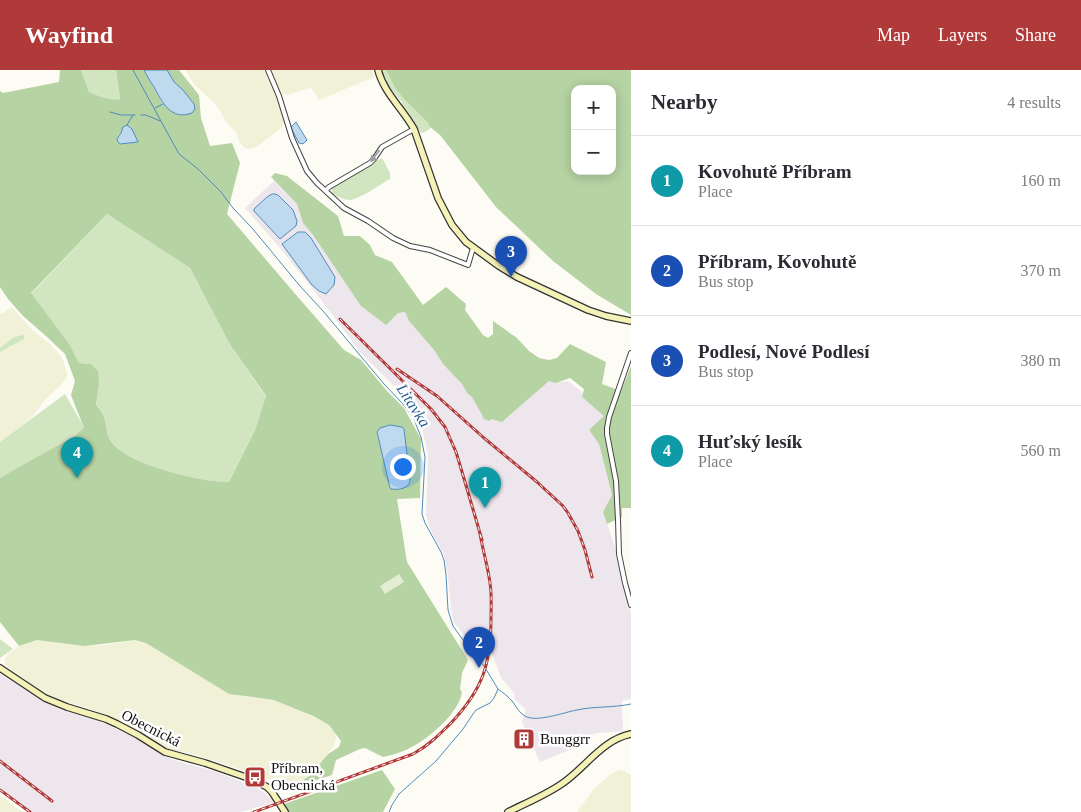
<!DOCTYPE html>
<html lang="en">
<head>
<meta charset="utf-8">
<style>
  :root { --surface:#fff; --page:#f2f2f3; --text:#2b2b33; --muted:#7c7c81; --line:#e1e1e2; --accent:#af3a39 }
  body { margin:0; font-family:"Times New Roman",serif; background:var(--page); color:var(--text) }
  .controls { position:absolute; right:15px; top:15px; display:grid; overflow:hidden; border-radius:10px; box-shadow:0 2px 12px #0003 }
  .controls button { width:45px; height:45px; display:grid; place-items:center; padding:0; border:0; border-bottom:1px solid var(--line); background:var(--surface); color:var(--text); font:25px sans-serif }
  .you { position:absolute; left:402px; top:396px; width:18px; height:18px; margin:-12px; border:4px solid #fff; border-radius:50%; background:#1a73e8; box-shadow:0 0 0 8px #1a73e833 }
  .badge { display:grid; place-items:center; width:32px; height:32px; border-radius:50%; background:var(--accent); color:#fff; font-size:16px; font-weight:700 }
  .pin { position:absolute; translate:-50% -41px; filter:drop-shadow(0 1px 2px #0008) }
  .pin::after { content:''; position:absolute; top:26px; width:18px; height:15px; background:inherit; clip-path:polygon(0 0,100% 0,50% 100%) }
  .list { margin:0; padding:0; list-style:none }
  h2 { display:flex; justify-content:space-between; align-items:center; height:65px; margin:0; padding:0 20px; font-size:21px }
  h2 small { font-size:16px; font-weight:400; color:var(--muted) }
  .list li { display:grid; grid-template-columns:32px 1fr auto; gap:15px; align-items:center; box-sizing:border-box; height:90px; padding:0 20px; border-top:1px solid var(--line) }
  .list b { display:block; font-size:19px; white-space:nowrap }
  .list p { margin:0; font-size:16px; white-space:nowrap; color:var(--muted) }
  .list em { font-size:16px; font-style:normal; color:var(--muted) }
  .map { position:relative; flex:none; width:631px; height:742px; overflow:hidden }
  header { display:flex; align-items:center; gap:30px; box-sizing:border-box; height:70px; padding:0 25px; background:var(--accent); color:#fff }
  header strong { font-size:24px }
  nav { display:flex; gap:28px; margin-inline-start:auto; font-size:18px }
  main { display:flex }
  aside { flex:1; background:var(--surface) }
  .map>svg:first-child { display:block }
  .industrial { fill:#ede6ed }
  .farmland { fill:#f1f1d7 }
  .green { fill:#d2e5c1 }
  .forest { fill:#b6d3a3; fill-rule:evenodd }
  .pitch { fill:#e2edd2 }
  .water { fill:#bfdaef; stroke:#4f8bbc }
  .lines { fill:none; stroke-linecap:round; stroke-linejoin:round }
  .stream { stroke:#4f8bbc; stroke-width:1 }
  .street-casing { stroke:#434343; stroke-width:6 }
  .secondary-casing { stroke:#323232; stroke-width:8 }
  .street { stroke:#fff; stroke-width:4 }
  .secondary { stroke:#f5f2b8; stroke-width:5.5 }
  .rail-casing { stroke:#af3a39; stroke-width:3 }
  .rail { stroke:#fff; stroke-width:1; stroke-dasharray:4; stroke-linecap:butt }
  .oneway { fill:#9f9f9f }
  .labels { text-anchor:middle; stroke-width:5; stroke-linejoin:round; paint-order:stroke }
  .street-label { font-size:15px; fill:#101010; stroke:#fff }
  .poi-label { font-size:15px; fill:#101010; stroke:#fff; text-anchor:start }
  .water-label { font-size:16px; font-style:italic; fill:#285e92; stroke:#fff }
</style>
</head>
<body>
<header>
<strong>Wayfind</strong>
<nav><a>Map</a><a>Layers</a><a>Share</a></nav>
</header>
<main>
<div class="map">
<svg width="631" height="742" viewBox="0 0 631 742">
  <rect width="100%" height="100%" fill="#fdfcf4"/>
  <g class="industrial">
    <path d="M274,111L297,134L303,153L313,165L398,243L405,242L409,251L434,280L443,294L462,314L467,323L472,326L481,345L502,352L549,311L556,313L568,311L582,322V327L605,346L589,360L599,374L612,426L603,442L615,477L623,514L631,542V629L622,631L623,661L597,663L585,667L582,675L540,692L522,652L526,640L514,628L515,624L501,608L491,580L481,587L453,551L451,539L448,507L444,485L430,459L426,445L428,384L421,354L416,342L405,327L360,282L316,223L280,178L245,138Z"/>
    <path d="M0,604L42,630L62,640L99,651L133,667L173,690L217,702L259,719L275,732L241,742H31L0,718Z"/>
  </g>
  <g class="farmland">
    <path d="M185,0H264L281,38L284,50L283,55L280,59L258,76L251,79L245,78L240,73L236,62L227,53L217,36L194,14Z"/>
    <path d="M269,0H372L374,7L319,30L312,19L310,18L287,25L283,24L278,18Z"/>
    <path d="M12,237L32,260L50,274L59,284L63,290L67,303V307L62,314L46,329L30,349L0,372V282L24,269L14,267L0,278V242L2,244Z"/>
    <path d="M37,570H52L85,576L106,575L135,570L146,573L228,623L246,627L275,630L295,638L329,655L335,663L336,667L334,676L308,706L300,711L283,713L262,708L225,694L189,683L171,680L162,676L138,661L110,647L85,637L60,630L41,621L5,595V588L8,584L19,576Z"/>
    <path d="M620,700L624,701L631,705V742H577L594,719L611,704Z"/>
    <path d="M0,726L4,728L22,742H0Z"/>
  </g>
  <g class="green">
    <path d="M81,0H116L120,29C111,31 98,26 89,22Z"/>
    <path d="M381,0H386L395,18L403,28L430,55V59L423,63L420,62L402,35V32L389,17Z"/>
    <path d="M382,88L390,103V109C381,114 360,129 350,130C344,130 337,127 332,123V117Z"/>
    <path d="M107,144L190,198L229,273L266,327L255,360L229,412C201,412 133,397 114,375C105,365 108,361 105,350C104,344 99,339 96,333L99,315L91,294L79,293L70,275L31,224Z"/>
    <path d="M24,265V269L0,282V278L14,267Z"/>
    <path d="M65,324L85,359L0,409V372Z"/>
    <path d="M0,569L13,579L0,588Z"/>
  </g>
  <g class="forest">
    <path d="M60,0H81L89,22C98,26 111,31 120,29L116,0H144L163,34H194L183,20L174,12L167,0H179L199,25L201,48L210,76L232,73L240,93L227,144L297,226L344,280L361,290L387,321L404,338L421,369L420,428L397,429L407,492L468,590L462,603L460,619L462,622C459,644 426,671 406,680C399,683 391,685 383,687L365,678L360,679L336,690L332,705L301,715L300,712L309,706L328,684L339,677L341,671L329,655L313,646L274,630L229,624L146,573L135,570L85,576L37,570L19,576L0,552V408L74,366L84,358L71,325L75,311L65,284L46,266L23,246L8,229L0,217V21L3,23L59,12ZM132,59L138,72L120,74L118,66L121,63ZM107,144L190,198L229,273L266,326L255,360L229,412C201,412 133,396 114,375C105,365 108,361 105,350C104,344 99,339 96,334L99,315L98,301L91,294L79,293L70,275L31,223ZM390,355L402,357L404,359L410,410V414L390,418L377,362L380,358Z"/>
    <path d="M386,0H631V245L596,224L553,191L496,137L440,65L430,57L428,53L403,28L395,18ZM575,19H612V101H575Z"/>
    <path d="M275,103L287,106L338,146L344,166H360L370,175L375,185L392,192L423,235L446,217L466,234L465,240L483,265L488,268L493,264V251L517,268L529,281L539,288L549,290L557,288L570,274L606,292L602,314L621,321L631,296V438H622V447L607,454L603,442L612,425L599,374L589,360L604,346L582,327L584,319L570,308L556,313L549,311L502,352L491,349L490,351L484,349L472,327L467,323L462,314L443,294L434,280L409,251L405,242L398,243L386,255L361,236L313,165L303,153L297,134L271,107Z"/>
    <path d="M382,700L395,719L383,742H289L284,734Z"/>
  </g>
  <path class="pitch" d="M399,504L404,512L385,524L380,516Z"/>
  <g class="water">
    <path d="M144,0H167L174,12L183,20L194,34L195,39L192,43C171,51 162,32 154,17C150,11 147,6 144,0Z"/>
    <path d="M296,52L307,70L303,74L299,73L291,58L292,56Z"/>
    <path d="M127,55L132,59L138,72L120,74L118,72L117,69L121,63L123,57Z"/>
    <path d="M272,124H275L278,125L293,140L297,151L296,156L280,169L254,141V139L267,127Z"/>
    <path d="M298,162H305L311,168L335,207L334,215L326,224L319,221L312,215L282,174Z"/>
    <path d="M390,355L402,357L404,359L410,410C410,419 398,420 391,419L390,418L377,362L380,358Z"/>
  </g>
  <g class="lines">
    <g class="stream">
      <path d="M133,0L179,84L198,99L221,122L233,138L252,158L300,216L323,241L384,314L402,333L413,347L421,367L425,387L422,444L425,453L441,482L444,490L446,505L448,540L453,556L471,581L484,596L498,619L494,628L490,633L476,640L473,644L463,659L436,691L399,724L392,735L389,742"/>
      <path d="M155,38L163,34"/>
      <path d="M110,42L121,45H135"/>
      <path d="M141,45H146L160,51"/>
      <path d="M127,55L133,45"/>
      <path d="M498,619C503,623 508,626 512,631C516,636 519,643 525,646C536,653 565,642 577,640C595,636 613,638 631,634"/>
    </g>
    <g class="street-casing">
      <g id="street">
        <path d="M268,0L279,26L292,68L307,101L317,113L344,138L368,151L393,168L410,176L430,180L468,195L473,178"/>
        <path d="M326,120L329,117L370,93L374,89L382,77L414,59"/>
        <path d="M631,283L609,347L607,358V364L616,411L618,450L619,484L625,513L631,535"/>
      </g>
    </g>
    <g class="secondary-casing">
      <g id="secondary">
        <path d="M378,0C384,23 403,39 414,59L438,128L452,155L466,172L499,196L517,207L588,240L606,246L631,251"/>
        <path d="M0,598L45,628L67,637L106,649L117,654L138,665L165,682L205,693L254,710L267,717L272,722L285,742"/>
        <path d="M508,742C526,733 546,725 563,713C586,697 602,670 631,664"/>
      </g>
    </g>
    <use href="#street" class="street"/>
    <use href="#secondary" class="secondary"/>
    <g class="rail-casing">
      <g id="rail">
        <path d="M340,249L431,339L445,357L456,382L460,395L482,470"/>
        <path d="M397,299L437,326L484,368L537,412L563,436L568,443L578,461L585,480L592,507"/>
        <path d="M0,691L52,731"/>
        <path d="M0,720L30,742"/>
        <path d="M254,742L413,684C428,676 439,665 451,653C483,619 491,594 491,548C491,536 492,525 490,513C488,497 483,481 480,464"/>
      </g>
    </g>
    <use href="#rail" class="rail"/>
  </g>
  <defs><path id="oneway-solid" d="M-6-.8H1V-3.2L6.5 0L1 3.2V.8H-6Z" transform="scale(1.25)"/></defs>
  <use class="oneway" href="#oneway-solid" transform="translate(375 86) rotate(127)"/>
  <defs>
    <g id="building-square" transform="scale(1.125)"><rect x="-9" y="-9" width="18" height="18" rx="4" fill="#af3a39" stroke="#fff"/><path d="M-4-6H4V6H1V3H-1V6H-4ZM-2.5-4.3h1.7v1.8h-1.7ZM.8-4.3h1.7v1.8H.8ZM-2.5-1h1.7V.8h-1.7ZM.8-1h1.7V.8H.8Z" fill="#fff"/></g>
    <g id="bus-square" transform="scale(1.125)"><rect x="-9" y="-9" width="18" height="18" rx="4" fill="#af3a39" stroke="#fff"/><path d="M-5-6H5V4H4V6H2V4H-2V6H-4V4H-5ZM-3.5-4V0h7V-4ZM-3.5 1.2v1.5H-2V1.2ZM2 1.2v1.5H3.5V1.2Z" fill="#fff"/></g>
  </defs>
  <g fill-rule="evenodd">
    <use href="#building-square" x="524" y="669"/>
    <use href="#bus-square" x="255" y="707"/>
  </g>
  <g class="labels">
    <g class="street-label">
      <text transform="translate(151 658) rotate(27)" y="5">Obecnická</text>
    </g>
    <g class="poi-label">
      <text x="540" y="674">Bunggrr</text>
      <text x="271" y="703">Příbram,<tspan x="271" dy="17">Obecnická</tspan></text>
    </g>
    <g class="water-label">
      <text transform="translate(414 335) rotate(57)" y="6">Litavka</text>
    </g>
  </g>
</svg>
<div class="controls">
<button>+</button>
<button>−</button>
</div>
<div class="you"></div>
<div class="pin badge" style="left:485px;top:438px;background:#0f9aa8">1</div>
<div class="pin badge" style="left:479px;top:598px;background:#1a4fb4">2</div>
<div class="pin badge" style="left:511px;top:207px;background:#1a4fb4">3</div>
<div class="pin badge" style="left:77px;top:408px;background:#0f9aa8">4</div>
</div>
<aside>
<h2>Nearby<small>4 results</small></h2>
<ul class="list">
<li><span class="badge" style="background:#0f9aa8">1</span><div><b>Kovohutě Příbram</b><p>Place</p></div><em>160 m</em></li>
<li><span class="badge" style="background:#1a4fb4">2</span><div><b>Příbram, Kovohutě</b><p>Bus stop</p></div><em>370 m</em></li>
<li><span class="badge" style="background:#1a4fb4">3</span><div><b>Podlesí, Nové Podlesí</b><p>Bus stop</p></div><em>380 m</em></li>
<li><span class="badge" style="background:#0f9aa8">4</span><div><b>Huťský lesík</b><p>Place</p></div><em>560 m</em></li>
</ul>
</aside>
</main>
</body>
</html>
